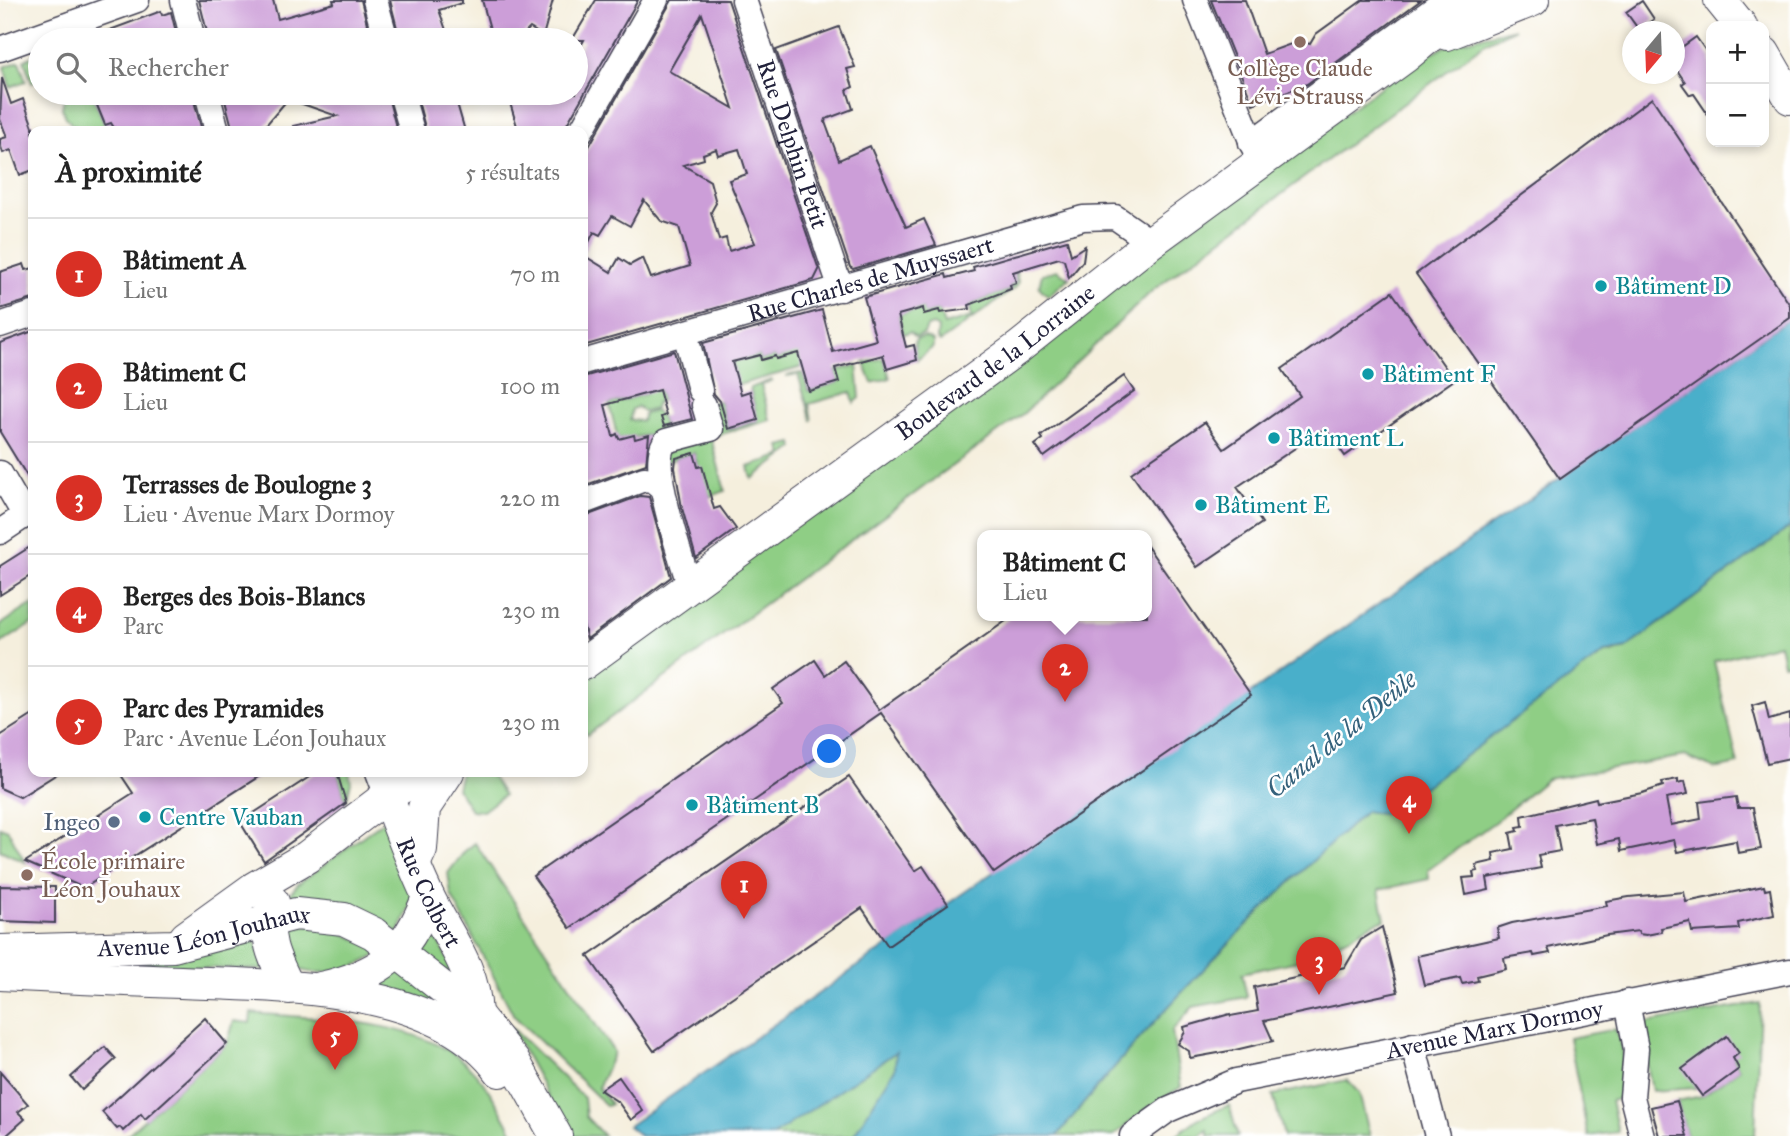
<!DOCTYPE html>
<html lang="fr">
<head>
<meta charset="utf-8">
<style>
  :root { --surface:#fff; --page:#f6f6f6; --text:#222; --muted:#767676; --line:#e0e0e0; --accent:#d93025 }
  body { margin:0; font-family:"IM FELL Great Primer",serif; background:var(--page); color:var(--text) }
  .controls { position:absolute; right:21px; top:21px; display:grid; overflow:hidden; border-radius:14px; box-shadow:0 4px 10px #0003 }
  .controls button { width:63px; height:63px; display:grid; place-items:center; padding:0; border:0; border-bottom:2px solid var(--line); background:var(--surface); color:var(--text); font:35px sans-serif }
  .compass { position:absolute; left:1622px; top:21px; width:63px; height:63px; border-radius:50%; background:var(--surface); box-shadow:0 4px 10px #0003; rotate:199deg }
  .you { position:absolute; left:830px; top:752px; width:24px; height:24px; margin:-18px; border:5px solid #fff; border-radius:50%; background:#1a73e8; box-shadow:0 0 0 10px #1a73e833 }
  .badge { display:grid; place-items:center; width:46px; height:46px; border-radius:50%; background:var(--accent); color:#fff; font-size:23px; font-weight:700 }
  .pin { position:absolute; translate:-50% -58px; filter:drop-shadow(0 2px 4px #0008) }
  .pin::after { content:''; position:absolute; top:37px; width:24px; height:21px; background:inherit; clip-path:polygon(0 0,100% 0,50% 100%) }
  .popup { position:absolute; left:977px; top:530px; width:175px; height:91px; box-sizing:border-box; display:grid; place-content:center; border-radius:14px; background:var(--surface); filter:drop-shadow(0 2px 5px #0005); font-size:23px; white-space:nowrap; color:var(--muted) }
  .popup b { font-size:26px; color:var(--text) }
  .popup::after { content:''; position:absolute; left:50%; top:100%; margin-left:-14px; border:14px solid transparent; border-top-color:var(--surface) }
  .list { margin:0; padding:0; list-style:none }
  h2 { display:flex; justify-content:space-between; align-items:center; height:91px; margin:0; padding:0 28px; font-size:30px }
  h2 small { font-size:23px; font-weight:400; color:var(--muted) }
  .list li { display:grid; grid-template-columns:46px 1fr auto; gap:21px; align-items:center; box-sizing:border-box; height:112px; padding:0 28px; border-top:2px solid var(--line) }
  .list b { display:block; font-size:26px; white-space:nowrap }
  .list p { margin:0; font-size:23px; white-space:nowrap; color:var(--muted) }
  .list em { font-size:23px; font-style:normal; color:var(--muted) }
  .icon { flex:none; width:38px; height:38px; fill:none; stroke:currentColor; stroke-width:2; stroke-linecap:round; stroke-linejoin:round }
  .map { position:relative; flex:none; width:1790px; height:1136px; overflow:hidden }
  .search { position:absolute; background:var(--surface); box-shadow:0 4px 10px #0003; left:28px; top:28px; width:560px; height:77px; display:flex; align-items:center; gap:18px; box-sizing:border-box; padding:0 24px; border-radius:38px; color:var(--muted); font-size:26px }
  .panel { position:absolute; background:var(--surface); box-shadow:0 4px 10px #0003; left:28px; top:126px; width:560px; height:651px; border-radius:14px }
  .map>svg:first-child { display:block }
  .green { fill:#8fce85; stroke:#587860; stroke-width:2 }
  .water { fill:#4aafca; stroke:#366882; stroke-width:2 }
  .building { fill:#cc9ed8; fill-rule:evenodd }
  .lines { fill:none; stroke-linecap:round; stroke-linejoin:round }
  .minor-casing { stroke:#424153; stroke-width:27 }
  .major-casing { stroke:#424153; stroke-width:34 }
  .minor { stroke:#fff; stroke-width:24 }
  .major { stroke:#fff; stroke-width:32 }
  .education-dot { fill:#8d6e63; stroke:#fff; stroke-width:2.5 }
  .culture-dot { fill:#0f9aa8; stroke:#fff; stroke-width:2.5 }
  .service-dot { fill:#5c6f8a; stroke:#fff; stroke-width:2.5 }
  .labels { text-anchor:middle; stroke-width:5; stroke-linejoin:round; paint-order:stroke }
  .education-label { font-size:24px; fill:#785e54; stroke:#fff }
  .street-label { font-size:24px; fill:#22223b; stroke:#fff }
  .culture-label { font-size:24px; fill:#0d838f; stroke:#fff; text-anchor:start }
  .service-label { font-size:24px; fill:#4e5e75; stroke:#fff; text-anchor:end }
  .water-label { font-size:26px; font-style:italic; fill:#34617b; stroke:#fff }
</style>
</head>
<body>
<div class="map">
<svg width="1790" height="1136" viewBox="0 0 1790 1136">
  <rect width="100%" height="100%" fill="#fff"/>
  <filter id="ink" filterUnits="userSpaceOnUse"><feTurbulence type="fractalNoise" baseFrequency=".0143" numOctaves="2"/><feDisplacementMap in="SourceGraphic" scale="14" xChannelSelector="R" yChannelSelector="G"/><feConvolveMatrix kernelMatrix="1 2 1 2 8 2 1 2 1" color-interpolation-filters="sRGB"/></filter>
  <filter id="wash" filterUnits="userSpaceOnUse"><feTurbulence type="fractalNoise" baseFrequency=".00686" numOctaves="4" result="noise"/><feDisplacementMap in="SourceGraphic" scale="28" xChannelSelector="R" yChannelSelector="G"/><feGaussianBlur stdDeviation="1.57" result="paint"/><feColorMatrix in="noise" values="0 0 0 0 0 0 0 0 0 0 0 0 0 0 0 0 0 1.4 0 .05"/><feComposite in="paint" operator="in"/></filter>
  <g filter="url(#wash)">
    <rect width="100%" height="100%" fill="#f5efdd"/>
    <g class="green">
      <path d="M1515,28L1485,43L1153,290L1024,413L587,735L583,729V678L1418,59L1450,44Z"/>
      <path d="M38,54L40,59L34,62L40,80L32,83L24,60Z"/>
      <path d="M19,61L26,81L10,87L4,67Z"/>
      <path d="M65,93H92L105,125L111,123L116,131C91,131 71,136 62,108Z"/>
      <path d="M1057,270L1069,278L1048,296L1039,287L1042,274Z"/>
      <path d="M1016,273L1018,283L1015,288L940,342L937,339L938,328L933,325L927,327L924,334L916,337L910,332L903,334L898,315L923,308L925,313L939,310L944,325L972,317L969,305L1010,289L1013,274Z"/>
      <path d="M925,337L933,341V347L917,360L914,345L916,339Z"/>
      <path d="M803,342L810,365L738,385L732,362L760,355L761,360L775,356L777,359L792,354Z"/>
      <path d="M884,358L890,378L872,383L864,363Z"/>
      <path d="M857,365L860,398L854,403L851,392L809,404L812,421L798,374L786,376L802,373L809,391L839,382L836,371Z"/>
      <path d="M772,380L761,385L770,420L715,436L708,404L720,401L728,429L758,421L750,388Z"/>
      <path d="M657,384L662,400L657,402L655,409L643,412L638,407L632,409L630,420L642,421L644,414L655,411L660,415L665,431L695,423L692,409L701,406L704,417L657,466L649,435L618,439L609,404L645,394Z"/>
      <path d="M711,438L725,491L707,498L694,453L664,462V451Z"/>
      <path d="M793,443L794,448L752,479L749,467L783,455L780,446Z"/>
      <path d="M1790,527V663L1783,664L1779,644L1714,661L1738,764L1715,769L1685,756L1547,779L1496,821L1428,870L1429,879L1379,890L1385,920C1365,923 1357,937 1339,941L1340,952L1242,973L1247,997L1193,1007L1172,1031L1181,1087L1148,1108L1113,1136H1057C1151,1018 1255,913 1366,811L1377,814L1605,653H1613L1626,648Z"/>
      <path d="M33,604V623L0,644V625Z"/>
      <path d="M337,772H349L351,782L346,803Z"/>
      <path d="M461,772H488L504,795L483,811L471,810L457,788Z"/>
      <path d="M389,817L414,897L398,934C359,904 334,896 285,900L298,884Z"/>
      <path d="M0,827L8,830L25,862L0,850Z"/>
      <path d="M475,843L614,1052L598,1088L611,1104L607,1106L514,1016L451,895L448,873L465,851Z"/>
      <path d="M428,923L460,981L416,949Z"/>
      <path d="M323,924L382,951C359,969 316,981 290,965L279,927Z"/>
      <path d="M254,937L265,970L123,965Z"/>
      <path d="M398,965L464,1017L354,988Z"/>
      <path d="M1760,1003L1755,1136H1687L1677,1101L1702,1096L1739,1069L1733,1058L1697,1088L1652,1091L1640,1024Z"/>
      <path d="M251,1013C316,1019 411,1018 463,1061C486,1080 501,1111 515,1136H126L227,1044L234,1021L250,1023Z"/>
      <path d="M510,1026L584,1098L586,1117L604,1136H570Z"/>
      <path d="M1615,1029C1628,1051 1623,1074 1622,1098L1611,1101L1618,1132L1588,1136L1569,1038Z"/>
      <path d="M897,1051L895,1069L853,1136H772Z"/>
      <path d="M1347,1080L1359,1093L1370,1136H1284L1273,1095Z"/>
      <path d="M1229,1105L1238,1136H1209L1207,1130L1199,1136H1175L1197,1119Z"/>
    </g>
    <path class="water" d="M1790,318V527L1626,648L1604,653L1394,809L1381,814L1366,811C1255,913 1151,1018 1057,1136H853L895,1069L896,1052L772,1136H640L628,1126Z"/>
    <g id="blocks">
      <g class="building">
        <path d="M199,0H273L278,19L334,3L333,0H361L371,40H209Z"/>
        <path d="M390,0H462V3L439,10L447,33L431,37L432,40H400Z"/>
        <path d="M482,0H553L543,36L530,28L518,40H493Z"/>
        <path d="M596,0H638L563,131H526L517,126L507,93H576V62L579,56L576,55L584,40H572Z"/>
        <path d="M672,0H728L819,270L814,280L583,346V255L611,272L619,258L630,265L643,258L651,278L690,266L679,227L661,221L644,200L630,226L612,216L600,235L594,232L583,254V157ZM702,14L733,108L669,71ZM716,149L718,155L739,149L747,174L729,180L755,243L729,251L726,238L719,240L711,212L716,203L710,181L683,165L704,159L703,154Z"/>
        <path d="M1211,0H1245L1264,54L1299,41L1310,44L1316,34L1363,0H1421L1307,84L1253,104Z"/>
        <path d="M1642,1L1654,19L1639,30L1626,12Z"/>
        <path d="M161,11L162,15L171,12L178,40H83Z"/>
        <path d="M839,27L855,67L847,69L853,87L847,90L853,109L826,119L825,122L839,160L870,146L906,227L924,219L936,245L853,269L850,267L776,50Z"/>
        <path d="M1696,37L1711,58V119L1694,94L1690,95L1682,84L1685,82L1675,67V52Z"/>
        <path d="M2,78L11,104L23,99L33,127V170L20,175L11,150L3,153L0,144V139L7,137L0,119Z"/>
        <path d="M92,93H192L202,131H116L111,123L105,125Z"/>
        <path d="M223,93H387L397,131H294L293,126L337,116L288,99L261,131H233Z"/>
        <path d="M416,93H454L465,131H426Z"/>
        <path d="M1652,98L1790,305V318L1560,479L1416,274Z"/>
        <path d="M1067,240L1071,255L1085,246L1083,261L1069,278L1064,260L1059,258L1013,272L1016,283L1010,285L1011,289L969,305L970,309L940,313L939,310L924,314L923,308L898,315L906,347L914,345L917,360L887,369L883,355L835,368L839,382L809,391L798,353L776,359L775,356L761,360L760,355L732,362L741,394L750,391L758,420L728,429L720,401L714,394L703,343L822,310L833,352L876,340L864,297L946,274L947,278L974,271L973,267Z"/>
        <path d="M24,264L26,270L33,268V299L0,309V272Z"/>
        <path d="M1392,292L1454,380L1345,456L1325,428L1237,487L1262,523L1197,567L1131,473L1205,422L1224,449L1300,396L1282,369Z"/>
        <path d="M33,331V486L0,432V343Z"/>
        <path d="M674,351L692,419L664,426L661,417L666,415L659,390L605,405L613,436L617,434L619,439L634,435L635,439L649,435L646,464L583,486V377Z"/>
        <path d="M1124,376L1134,391L1044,457L1035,445L1043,439L1041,436Z"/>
        <path d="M694,453L698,467L702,466L714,509L720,507L736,529L696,558L682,508L675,468L676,458Z"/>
        <path d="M640,496L649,497L671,577L587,639L583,624V517Z"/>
        <path d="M33,545V574L0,595V566Z"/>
        <path d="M1147,546L1251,695L994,873L881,713L570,928L533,876L783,703L773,689L815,660L825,675L844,661L879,710L1013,616H1147Z"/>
        <path d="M1765,702L1769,720L1790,714V758L1767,763L1752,706Z"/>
        <path d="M33,715V772H60L20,797L0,788V736Z"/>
        <path d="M119,772H266L84,888L25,862L133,793Z"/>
        <path d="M317,772H337L346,803L264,861L240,822Z"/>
        <path d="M849,777L915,871L923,866L948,904L888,946L862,908L654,1051L588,956Z"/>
        <path d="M1678,779V783L1685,781L1688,794L1666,798L1671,825L1701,819L1699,802L1736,797L1738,808H1753L1761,849L1738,853L1736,841L1677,852L1674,840L1621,851L1619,839L1597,844L1592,818L1555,825L1560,851L1538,855L1541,868L1487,878L1489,890L1466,895L1463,878L1474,877L1473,872L1478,871L1476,865L1494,861L1493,853L1513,849L1510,833L1518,831L1517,827L1523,826L1522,816L1596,798L1597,802L1642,793L1663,786L1662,782Z"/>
        <path d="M0,886L55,887V923L0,921Z"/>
        <path d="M1764,886L1765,890L1770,889L1774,915L1738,923L1739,929L1692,932L1690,922L1661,928L1662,932L1646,935L1639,934L1638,931L1607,935L1548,948L1550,953L1534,956L1533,953L1504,958L1506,969L1477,976L1478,981L1462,984L1460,978L1424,985L1417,956L1499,938L1497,928L1512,923L1607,906L1606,901L1629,897L1684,892L1686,902Z"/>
        <path d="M1382,927L1398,992L1264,1021L1273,1041L1235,1050L1190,1058L1189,1051L1178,1044L1185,1032L1184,1027L1230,1014L1231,1016L1258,1011L1254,987L1345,967L1361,940Z"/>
        <path d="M205,1018L227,1044L145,1119L141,1114L123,1131L120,1127L117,1129L102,1112Z"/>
        <path d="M1727,1036L1739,1053L1733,1058L1739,1069L1702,1096L1682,1069Z"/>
        <path d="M105,1047L116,1059L82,1090L71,1077Z"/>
        <path d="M0,1072L28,1104L18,1112L25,1119L6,1136H0Z"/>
        <path d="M619,1077L643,1111L631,1120L618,1102L600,1090Z"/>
        <path d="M1677,1101L1687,1136H1659L1651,1107Z"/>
      </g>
    </g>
  </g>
  <g filter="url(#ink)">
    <use href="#blocks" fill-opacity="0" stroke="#424153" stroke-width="2"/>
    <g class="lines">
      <g class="minor-casing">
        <g id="minor">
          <path d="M183,0L193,40"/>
          <path d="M375,0L386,40"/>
          <path id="s1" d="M744,0L841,289"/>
          <path d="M1195,0L1258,158"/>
          <path d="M0,49L137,0"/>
          <path d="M207,93L217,131"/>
          <path d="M401,93L412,131"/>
          <path d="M581,131L656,0"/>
          <path d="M1251,143L1446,0"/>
          <path d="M0,325L33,314"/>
          <path d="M685,333L700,390"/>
          <path id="s2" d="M583,362L1083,218L1115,217L1151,242"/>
          <path d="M0,473L25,516"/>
          <path d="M583,502L644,479L652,480L662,488"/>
          <path d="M0,532L33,510"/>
          <path d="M690,588C682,558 646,462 666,441L711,429L704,405"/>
          <path d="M378,772L387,796"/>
          <path d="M1627,1002L1636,1049L1632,1097L1642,1136"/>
          <path d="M1413,1045L1437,1136"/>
          <path id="s3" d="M1132,1136L1168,1110L1236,1081L1790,971"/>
        </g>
      </g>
      <g class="major-casing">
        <g id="major">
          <path d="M1720,0L1741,26"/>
          <path d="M1447,34L1533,0"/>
          <path d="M1764,53L1790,98"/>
          <path id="s4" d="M583,664L1018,348L1151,242L1406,56L1473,0"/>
          <path id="s5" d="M387,796C400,829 412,863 428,896C448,938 474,966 476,1014"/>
          <path d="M415,862L421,849L424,808L448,772"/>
          <path d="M273,902C262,935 274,959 289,988"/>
          <path d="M186,937L254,888L307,857L387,796L427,772"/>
          <path id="s6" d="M0,951L173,946L296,914L344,919L373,933L476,1014L515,1063L556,1136"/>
          <path d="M0,974C60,977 121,980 181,982C279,986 437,983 500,1071"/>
          <path d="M321,988C380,975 407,954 428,897"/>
        </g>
      </g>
      <use href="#minor" class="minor"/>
      <use href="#major" class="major"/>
    </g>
  </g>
  <g class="education-dot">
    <circle cx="1300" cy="42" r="7"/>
    <circle cx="27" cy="875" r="7"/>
  </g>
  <g class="culture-dot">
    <circle cx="1601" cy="286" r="7"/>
    <circle cx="1368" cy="374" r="7"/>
    <circle cx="1274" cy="438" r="7"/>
    <circle cx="1201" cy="505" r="7"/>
    <circle cx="692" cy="805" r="7"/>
    <circle cx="145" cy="817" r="7"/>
  </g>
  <circle class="service-dot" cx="114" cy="822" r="7"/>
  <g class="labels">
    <g class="education-label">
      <text x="1300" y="76">Collège Claude<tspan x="1300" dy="28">Lévi-Strauss</tspan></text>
      <text x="41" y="869" text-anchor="start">École primaire<tspan x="41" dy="28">Léon Jouhaux</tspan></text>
    </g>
    <g class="street-label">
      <text dy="8" stroke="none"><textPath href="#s1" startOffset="152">Rue Delphin Petit</textPath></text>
      <text dy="8" stroke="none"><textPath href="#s2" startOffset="299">Rue Charles de Muyssaert</textPath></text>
      <text dy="8" stroke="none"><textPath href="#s4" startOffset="511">Boulevard de la Lorraine</textPath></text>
      <text dy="8" stroke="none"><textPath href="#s5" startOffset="105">Rue Colbert</textPath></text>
      <text dy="8" stroke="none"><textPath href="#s6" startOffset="206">Avenue Léon Jouhaux</textPath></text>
      <text dy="8" stroke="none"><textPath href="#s3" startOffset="382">Avenue Marx Dormoy</textPath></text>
    </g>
    <g class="culture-label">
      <text x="1615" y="294">Bâtiment D</text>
      <text x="1382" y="382">Bâtiment F</text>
      <text x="1288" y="446">Bâtiment L</text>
      <text x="1215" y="513">Bâtiment E</text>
      <text x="706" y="813">Bâtiment B</text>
      <text x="159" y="825">Centre Vauban</text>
    </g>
    <g class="service-label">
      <text x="100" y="830">Ingeo</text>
    </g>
    <g class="water-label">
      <text transform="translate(1341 734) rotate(-39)" y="9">Canal de la Deûle</text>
    </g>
  </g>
</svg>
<div class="controls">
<button>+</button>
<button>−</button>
</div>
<svg class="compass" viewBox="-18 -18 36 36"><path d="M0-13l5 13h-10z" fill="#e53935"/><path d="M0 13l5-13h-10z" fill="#767676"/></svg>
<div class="you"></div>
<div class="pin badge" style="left:744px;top:919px">1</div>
<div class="pin badge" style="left:1065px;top:702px">2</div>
<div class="popup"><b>Bâtiment C</b>Lieu</div>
<div class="pin badge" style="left:1319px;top:995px">3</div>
<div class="pin badge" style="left:1409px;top:834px">4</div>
<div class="pin badge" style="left:335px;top:1070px">5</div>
<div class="search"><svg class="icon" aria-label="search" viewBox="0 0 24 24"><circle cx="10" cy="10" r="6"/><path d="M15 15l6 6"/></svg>Rechercher</div>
<section class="panel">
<h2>À proximité<small>5 résultats</small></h2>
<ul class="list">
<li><span class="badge">1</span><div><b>Bâtiment A</b><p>Lieu</p></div><em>70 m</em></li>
<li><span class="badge">2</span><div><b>Bâtiment C</b><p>Lieu</p></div><em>100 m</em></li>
<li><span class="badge">3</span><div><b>Terrasses de Boulogne 3</b><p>Lieu · Avenue Marx Dormoy</p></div><em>220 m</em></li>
<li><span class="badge">4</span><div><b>Berges des Bois-Blancs</b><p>Parc</p></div><em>230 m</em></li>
<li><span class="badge">5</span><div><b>Parc des Pyramides</b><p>Parc · Avenue Léon Jouhaux</p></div><em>230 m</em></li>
</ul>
</section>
</div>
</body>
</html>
